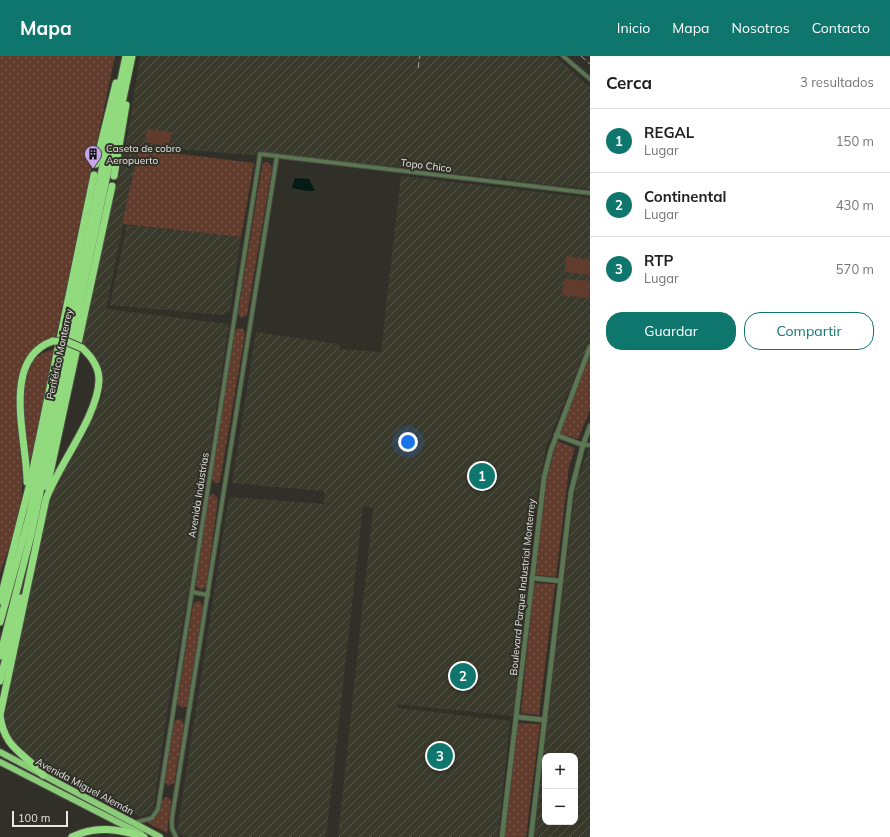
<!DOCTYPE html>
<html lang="es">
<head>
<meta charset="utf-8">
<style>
  :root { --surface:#fff; --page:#f6f6f6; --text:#222; --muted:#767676; --line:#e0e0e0; --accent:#0f766e }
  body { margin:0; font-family:Mulish,sans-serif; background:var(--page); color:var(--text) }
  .controls { position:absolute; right:12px; bottom:12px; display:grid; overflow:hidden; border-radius:8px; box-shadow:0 4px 16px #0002 }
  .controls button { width:36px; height:36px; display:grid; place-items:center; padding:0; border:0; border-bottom:1px solid var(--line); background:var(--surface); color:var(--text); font:20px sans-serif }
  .scale { position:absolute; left:12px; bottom:10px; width:56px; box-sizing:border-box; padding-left:4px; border:2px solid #e7e7e2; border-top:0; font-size:11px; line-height:14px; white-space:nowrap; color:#e7e7e2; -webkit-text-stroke:3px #303028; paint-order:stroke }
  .you { position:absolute; left:408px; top:386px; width:14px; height:14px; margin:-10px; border:3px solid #fff; border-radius:50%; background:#1a73e8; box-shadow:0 0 0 6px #1a73e833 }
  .badge { display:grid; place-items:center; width:26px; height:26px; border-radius:50%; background:var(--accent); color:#fff; font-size:13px; font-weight:700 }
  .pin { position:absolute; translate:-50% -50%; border:2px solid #fff; box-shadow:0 1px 4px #0006 }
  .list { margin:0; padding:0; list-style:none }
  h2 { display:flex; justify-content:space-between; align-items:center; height:52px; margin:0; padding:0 16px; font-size:17px }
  h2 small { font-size:13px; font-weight:400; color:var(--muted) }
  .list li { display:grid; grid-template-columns:26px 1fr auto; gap:12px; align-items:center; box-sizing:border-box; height:64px; padding:0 16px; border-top:1px solid var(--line) }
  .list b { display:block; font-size:15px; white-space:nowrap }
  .list p { margin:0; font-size:13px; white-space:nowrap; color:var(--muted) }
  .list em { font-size:13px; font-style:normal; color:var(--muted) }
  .actions { display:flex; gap:8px; padding:12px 16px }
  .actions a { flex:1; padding:9px 0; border:1px solid var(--accent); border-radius:16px; text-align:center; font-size:14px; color:var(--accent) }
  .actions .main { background:var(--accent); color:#fff }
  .map { position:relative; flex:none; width:590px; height:781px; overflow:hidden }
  header { display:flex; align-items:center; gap:24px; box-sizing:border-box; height:56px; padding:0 20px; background:var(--accent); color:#fff }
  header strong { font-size:19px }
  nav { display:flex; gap:22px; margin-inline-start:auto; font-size:14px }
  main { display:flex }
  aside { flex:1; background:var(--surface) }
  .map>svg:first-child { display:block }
  .industrial { fill:url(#industrial-furrows); fill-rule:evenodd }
  .grass { fill:url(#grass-dots) }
  .pitch { fill:#613c2c }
  .water { fill:#041c15 }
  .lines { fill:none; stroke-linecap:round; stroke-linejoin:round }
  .minor-casing { stroke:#4d4d46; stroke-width:5.5 }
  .tertiary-casing { stroke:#4d4d46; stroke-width:6 }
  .trunk-casing { stroke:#4d4d46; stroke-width:8 }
  .motorway-casing { stroke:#4d4d46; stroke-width:9 }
  .minor { stroke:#5a7752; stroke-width:3.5 }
  .tertiary { stroke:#5a7752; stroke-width:4.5 }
  .trunk { stroke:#8acc78; stroke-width:6 }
  .motorway { stroke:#91da7e; stroke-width:7 }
  .rail { stroke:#a5a59f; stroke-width:1; stroke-dasharray:6 3; stroke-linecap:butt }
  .motorway-bridge-casing { stroke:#4d4d46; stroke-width:9; stroke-linecap:butt }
  .motorway-bridge { stroke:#91da7e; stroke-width:7 }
  .labels { text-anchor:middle; stroke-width:4; stroke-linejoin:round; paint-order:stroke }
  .poi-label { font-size:10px; fill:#e7e7e2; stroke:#303028; text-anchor:start }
  .street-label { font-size:10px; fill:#e7e7e2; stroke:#303028 }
</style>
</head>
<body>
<header>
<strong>Mapa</strong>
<nav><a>Inicio</a><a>Mapa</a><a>Nosotros</a><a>Contacto</a></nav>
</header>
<main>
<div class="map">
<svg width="590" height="781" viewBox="0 0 590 781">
  <defs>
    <pattern id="industrial-furrows" width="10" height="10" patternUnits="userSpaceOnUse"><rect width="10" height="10" fill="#3a3a2c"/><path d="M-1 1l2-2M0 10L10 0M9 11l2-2" fill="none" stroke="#56564a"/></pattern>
    <pattern id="grass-dots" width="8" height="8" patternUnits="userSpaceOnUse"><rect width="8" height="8" fill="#613c2c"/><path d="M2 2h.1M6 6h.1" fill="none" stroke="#78584a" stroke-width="1.8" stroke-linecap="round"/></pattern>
  </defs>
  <rect width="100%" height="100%" fill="#303028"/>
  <g class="industrial">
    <path d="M140,0H555L590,31V133L509,124L503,119L502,123L402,111L139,90L106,253L229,268L192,515L168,650L154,750L151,757L140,761L28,702L8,680L5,659L48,445L53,432L83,383L103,338L101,311L90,294L81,288L128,77Z"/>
    <path d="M401,120L590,142V284L546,391L533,464L513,660L397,648L398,652L510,665L498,781H338L373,452L363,450L326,781H187L177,776L229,441L324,448V435L232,427L256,276L339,288L340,293L381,296Z"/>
    <path d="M127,169L241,181L230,255L222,259L110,249Z"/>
    <path d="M590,390V781H534L576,426ZM545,700H575V766H545Z"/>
  </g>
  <g class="grass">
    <path d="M0,0H115L56,280C0,294 23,382 22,429C22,460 9,489 0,518Z"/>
    <path d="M139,93L254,107L241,181L122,168Z"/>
    <path d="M268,106L272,112L247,259L241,262L238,258L262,110L263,107Z"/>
    <path d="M238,272L243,273L245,278L220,425L216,428L211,423L235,276Z"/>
    <path d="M56,293L30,421C28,395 17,337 27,314C32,302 44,295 56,293Z"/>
    <path d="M590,300V354L578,383L559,377Z"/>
    <path d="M557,385L575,392L569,411L556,521L536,519L544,433Z"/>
    <path d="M213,438L217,441L218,444L206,531L201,534L196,530L207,443L210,439Z"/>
    <path d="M534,527L555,528L539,659L521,657Z"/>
    <path d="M200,545L203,550L187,650L182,652L177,648L193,549L195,546Z"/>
    <path d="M180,663L184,668L174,727L168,730L165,726L174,667L176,664Z"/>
    <path d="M518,667L540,668L526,781H505Z"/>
    <path d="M166,741L170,743L171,746L167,777L148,767V765L158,759L162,744Z"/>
  </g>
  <g class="pitch">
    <path d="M147,73L172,76L169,90L145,86Z"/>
    <path d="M566,200L590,204V219L565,216Z"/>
    <path d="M564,223L590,225L589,242L562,239Z"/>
  </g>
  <path class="water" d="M295,122L309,123L315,135H307L292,132Z"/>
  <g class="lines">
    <g class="minor-casing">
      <g id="minor">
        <path d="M563,0L590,23"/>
        <path d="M583,389H590"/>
        <path d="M192,536L208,539"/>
        <path d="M134,767L152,762L158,753L260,98L590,137"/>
        <path d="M176,781L172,772V762L277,100"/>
      </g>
    </g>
    <g class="tertiary-casing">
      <g id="tertiary">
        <path d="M556,379L583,389"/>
        <path d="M532,522L561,525"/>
        <path d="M517,661L545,664"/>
        <path d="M502,781L544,422L551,394L590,291"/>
        <path d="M531,781L571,436L583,389L590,370"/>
      </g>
    </g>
    <g class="trunk-casing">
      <g id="trunk">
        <path d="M0,696L160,781"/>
        <path d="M0,706L141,778"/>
      </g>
    </g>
    <g class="motorway-casing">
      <g id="motorway">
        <path d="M96,108L116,27"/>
        <path d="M114,120L126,49"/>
        <path d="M27,426C27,383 0,303 53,285"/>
        <path d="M47,431L112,130"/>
        <path d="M0,545L31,423L94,119"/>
        <path d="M0,566L29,461L126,0"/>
        <path d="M0,600L31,479L132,0"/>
        <path d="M0,625L21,542"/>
        <path d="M43,719C24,696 4,693 0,659L46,443C59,408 98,360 99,324C99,311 91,300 82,292"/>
        <path d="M72,781C96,769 119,773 144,781"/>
      </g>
    </g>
    <use href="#minor" class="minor"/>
    <use href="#tertiary" class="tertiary"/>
    <use href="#trunk" class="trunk"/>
    <use href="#motorway" class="motorway"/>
    <g class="rail">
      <path d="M581,0L590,8"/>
      <path d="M418,12L420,0"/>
    </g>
    <g class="motorway-bridge-casing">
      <path id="motorway-bridge" d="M53,285L68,286L82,292"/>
    </g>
    <use href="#motorway-bridge" class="motorway-bridge"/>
  </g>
  <defs>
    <g id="building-pin" transform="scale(0.9)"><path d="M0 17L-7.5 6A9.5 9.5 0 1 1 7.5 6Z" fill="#c9a5ee" stroke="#303028"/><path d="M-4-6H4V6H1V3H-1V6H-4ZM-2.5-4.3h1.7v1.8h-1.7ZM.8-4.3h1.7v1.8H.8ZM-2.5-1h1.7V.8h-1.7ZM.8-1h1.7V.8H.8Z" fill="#111"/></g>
  </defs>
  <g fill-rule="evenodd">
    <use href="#building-pin" x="93" y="98"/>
  </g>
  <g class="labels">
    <g class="poi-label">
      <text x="106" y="96">Caseta de cobro<tspan x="106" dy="12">Aeropuerto</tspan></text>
    </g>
    <g class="street-label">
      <text transform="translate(426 109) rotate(7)" y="4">Topo Chico</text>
      <text transform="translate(59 298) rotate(-78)" y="4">Periférico Monterrey</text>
      <text transform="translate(198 439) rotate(-81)" y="4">Avenida Industrias</text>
      <text transform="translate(522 531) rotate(-84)" y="4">Boulevard Parque Industrial Monterrey</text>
      <text transform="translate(85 730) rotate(28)" y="4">Avenida Miguel Alemán</text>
    </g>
  </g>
</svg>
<div class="controls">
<button>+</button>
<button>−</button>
</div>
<div class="scale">100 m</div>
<div class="you"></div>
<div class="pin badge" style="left:482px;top:420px">1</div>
<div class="pin badge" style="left:463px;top:620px">2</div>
<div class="pin badge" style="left:440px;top:700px">3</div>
</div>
<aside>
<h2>Cerca<small>3 resultados</small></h2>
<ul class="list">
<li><span class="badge">1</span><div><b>REGAL</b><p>Lugar</p></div><em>150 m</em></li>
<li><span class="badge">2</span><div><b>Continental</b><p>Lugar</p></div><em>430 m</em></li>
<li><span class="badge">3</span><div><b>RTP</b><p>Lugar</p></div><em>570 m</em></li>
</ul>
<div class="actions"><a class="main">Guardar</a><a>Compartir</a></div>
</aside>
</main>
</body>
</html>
